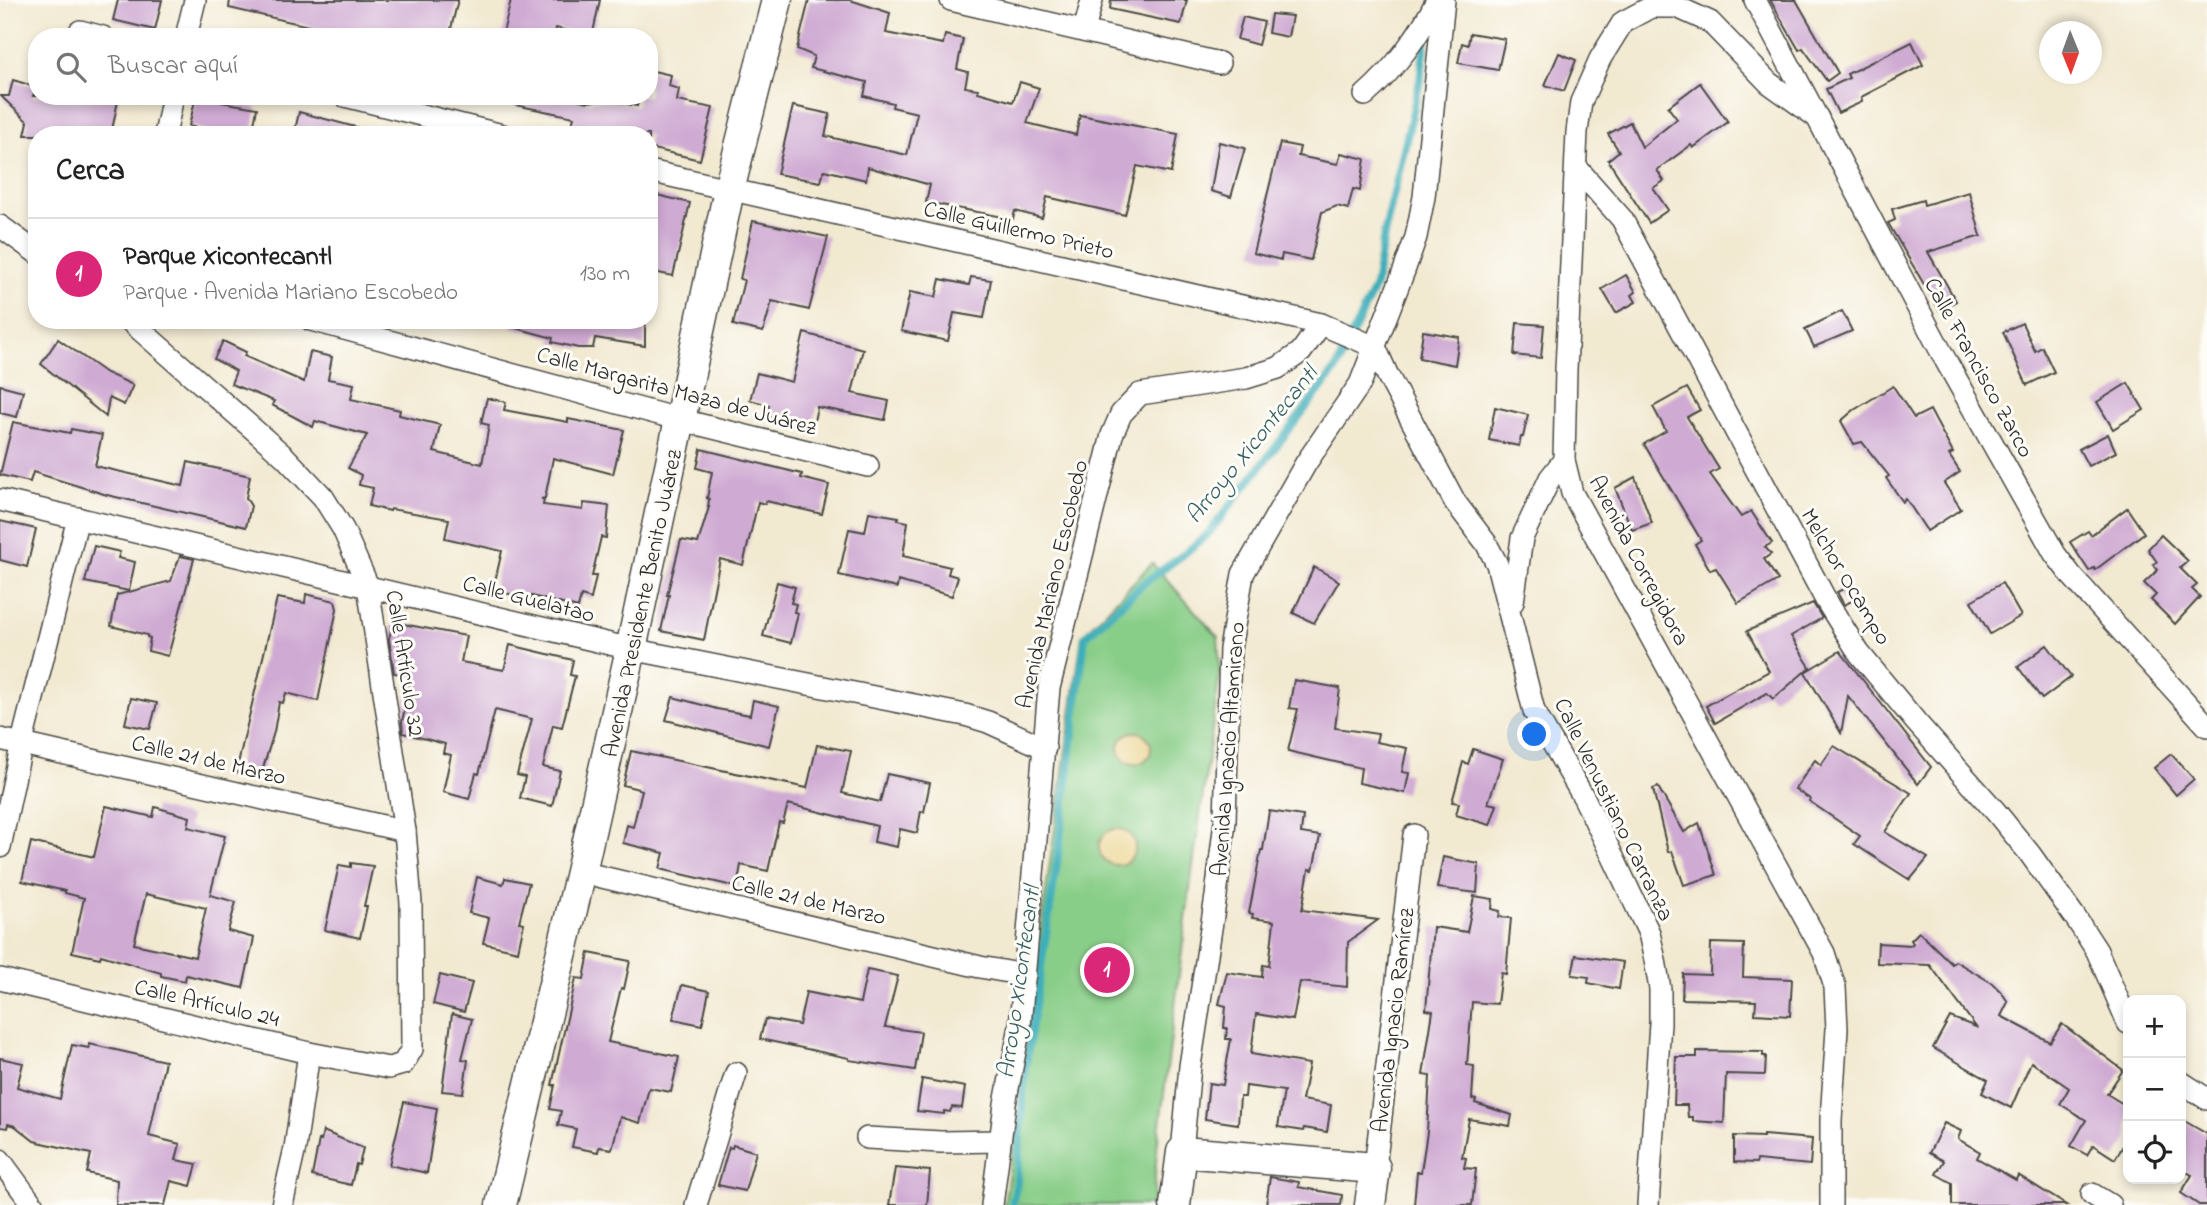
<!DOCTYPE html>
<html lang="es">
<head>
<meta charset="utf-8">
<style>
  :root { --surface:#fff; --page:#f2f2f2; --text:#222; --muted:#767676; --line:#e0e0e0; --accent:#db2777 }
  body { margin:0; font-family:"Indie Flower",sans-serif; background:var(--page); color:var(--text) }
  .controls { position:absolute; right:21px; bottom:21px; display:grid; overflow:hidden; border-radius:14px; box-shadow:0 4px 10px #0003 }
  .controls button { width:63px; height:63px; display:grid; place-items:center; padding:0; border:0; border-bottom:2px solid var(--line); background:var(--surface); color:var(--text); font:35px sans-serif }
  .compass { position:absolute; left:2039px; top:21px; width:63px; height:63px; border-radius:50%; background:var(--surface); box-shadow:0 4px 10px #0003; rotate:179deg }
  .you { position:absolute; left:1535px; top:735px; width:24px; height:24px; margin:-18px; border:5px solid #fff; border-radius:50%; background:#1a73e8; box-shadow:0 0 0 10px #1a73e833 }
  .badge { display:grid; place-items:center; width:46px; height:46px; border-radius:50%; background:var(--accent); color:#fff; font-size:23px; font-weight:700 }
  .pin { position:absolute; translate:-50% -50%; border:4px solid #fff; box-shadow:0 2px 7px #0006 }
  .list { margin:0; padding:0; list-style:none }
  h2 { display:flex; justify-content:space-between; align-items:center; height:91px; margin:0; padding:0 28px; font-size:30px }
  h2 small { font-size:23px; font-weight:400; color:var(--muted) }
  .list li { display:grid; grid-template-columns:46px 1fr auto; gap:21px; align-items:center; box-sizing:border-box; height:112px; padding:0 28px; border-top:2px solid var(--line) }
  .list b { display:block; font-size:26px; white-space:nowrap }
  .list p { margin:0; font-size:23px; white-space:nowrap; color:var(--muted) }
  .list em { font-size:23px; font-style:normal; color:var(--muted) }
  .icon { flex:none; width:38px; height:38px; fill:none; stroke:currentColor; stroke-width:2; stroke-linecap:round; stroke-linejoin:round }
  .map { position:relative; flex:none; width:2207px; height:1205px; overflow:hidden }
  .search { position:absolute; background:var(--surface); box-shadow:0 4px 10px #0003; left:28px; top:28px; width:630px; height:77px; display:flex; align-items:center; gap:18px; box-sizing:border-box; padding:0 24px; border-radius:28px; color:var(--muted); font-size:26px }
  .panel { position:absolute; background:var(--surface); box-shadow:0 4px 10px #0003; left:28px; top:126px; width:630px; height:203px; border-radius:28px }
  .map>svg:first-child { display:block }
  .green { fill:#89ce88; stroke:#5a7c5a; stroke-width:2 }
  .sand { fill:#eeda9e; stroke:#8c8264; stroke-width:2 }
  .lines { fill:none; stroke-linecap:round; stroke-linejoin:round }
  .stream { stroke:#3eaeb9; stroke-width:8 }
  .building { fill:#cfaad3; fill-rule:evenodd }
  .street-casing { stroke:#494844; stroke-width:24 }
  .secondary-casing { stroke:#494844; stroke-width:33 }
  .street { stroke:#fff; stroke-width:21 }
  .secondary { stroke:#fff; stroke-width:30 }
  .labels { text-anchor:middle; stroke-width:6; stroke-linejoin:round; paint-order:stroke }
  .street-label { font-size:23px; fill:#2b2b2b; stroke:#fdfcf7 }
  .water-label { font-size:24px; font-style:italic; fill:#335f64; stroke:#fdfcf7 }
</style>
</head>
<body>
<div class="map">
<svg width="2207" height="1205" viewBox="0 0 2207 1205">
  <rect width="100%" height="100%" fill="#fdfcf7"/>
  <filter id="ink" filterUnits="userSpaceOnUse"><feTurbulence type="fractalNoise" baseFrequency=".0143" numOctaves="2"/><feDisplacementMap in="SourceGraphic" scale="14" xChannelSelector="R" yChannelSelector="G"/><feConvolveMatrix kernelMatrix="1 2 1 2 8 2 1 2 1" color-interpolation-filters="sRGB"/></filter>
  <filter id="wash" filterUnits="userSpaceOnUse"><feTurbulence type="fractalNoise" baseFrequency=".00686" numOctaves="4" result="noise"/><feDisplacementMap in="SourceGraphic" scale="28" xChannelSelector="R" yChannelSelector="G"/><feGaussianBlur stdDeviation="1.57" result="paint"/><feColorMatrix in="noise" values="0 0 0 0 0 0 0 0 0 0 0 0 0 0 0 0 0 1.4 0 .05"/><feComposite in="paint" operator="in"/></filter>
  <g filter="url(#wash)">
    <rect width="100%" height="100%" fill="#f2e9d1"/>
    <path class="green" d="M1152,563L1218,637L1220,672L1191,880L1157,1148L1153,1205H1004L1019,1109L1022,1060L1082,636Z"/>
    <g class="sand">
      <circle cx="1135" cy="748" r="16"/>
      <circle cx="1117" cy="847" r="18"/>
    </g>
    <g class="lines">
      <path class="stream" d="M1012,1205L1017,1182L1025,1070L1057,863L1085,637L1144,583L1184,554L1209,533L1336,369L1375,286L1384,235L1420,81L1427,30"/>
    </g>
    <g id="blocks">
      <g class="building">
        <path d="M118,0H162L155,30L113,20Z"/>
        <path d="M230,0H458L449,37H320L322,29L229,8Z"/>
        <path d="M511,0H600L592,37L556,28L554,37H502Z"/>
        <path d="M809,0H850L890,13L886,33L943,44L945,35L963,39L957,69L968,72L965,87L978,89V92L1013,102L1020,82L1039,88L1027,123L1076,135L1080,115L1178,134L1171,173L1137,166L1125,215L1047,197L1042,218L1015,211L1013,219L926,202L930,185L868,167L866,180L824,170L821,182L777,174L793,106L830,114L825,136L907,155L917,113L892,107L893,103L864,96L867,82L811,68L814,56L797,49Z"/>
        <path d="M1111,0H1187L1181,24L1110,9Z"/>
        <path d="M1770,0H1796L1838,73L1827,81L1803,48L1799,50Z"/>
        <path d="M1271,14L1292,16L1288,37L1268,33Z"/>
        <path d="M1243,17L1264,22L1258,45L1237,39Z"/>
        <path d="M1470,33L1505,39L1498,70L1458,63L1462,43L1468,45Z"/>
        <path d="M1912,42L1923,65L1861,97L1862,102L1838,113L1826,89L1849,78L1847,74Z"/>
        <path d="M1559,53L1576,60L1564,91L1545,85Z"/>
        <path d="M649,70L671,75L669,86L679,89L677,101L713,108L700,160L649,148V135H597L571,129L574,117L515,105L516,96H564L588,102L605,99L637,106L639,96H649Z"/>
        <path d="M13,80L36,87L33,96H119L111,135H25L28,122L1,96H9Z"/>
        <path d="M1700,83L1728,122L1693,148L1691,145L1657,170L1664,181L1653,188L1668,210L1649,223L1608,160L1619,151L1608,134L1630,122L1642,147L1677,119L1668,107Z"/>
        <path d="M196,96H222L221,102L257,108L252,135H223L189,126Z"/>
        <path d="M299,112L359,128L358,135H294Z"/>
        <path d="M1219,142L1245,148L1231,197L1211,191Z"/>
        <path d="M1280,143L1300,147L1298,156L1338,164L1341,153L1365,159L1360,191L1353,189L1348,209L1337,206L1322,212L1311,260L1282,254L1281,260L1253,253Z"/>
        <path d="M1969,192L1981,236L1928,252L1956,301L1939,310L1888,223L1895,220L1892,209L1923,200L1924,205Z"/>
        <path d="M649,193L690,203L673,276L649,271Z"/>
        <path d="M753,221L828,237L809,310L772,301L763,332L733,325L744,280L740,279Z"/>
        <path d="M1626,275L1636,292L1632,295L1636,302L1616,313L1602,289Z"/>
        <path d="M971,277L991,280L984,318L954,313L948,341L901,331L910,292L936,297L940,279L969,285Z"/>
        <path d="M1842,311L1852,331L1814,347L1805,329Z"/>
        <path d="M513,320H645V346L595,338L593,348H578L552,342L553,338L512,327Z"/>
        <path d="M1517,323L1544,325L1541,358L1514,355Z"/>
        <path d="M2022,323L2035,351L2042,347L2054,372L2027,385L2003,332Z"/>
        <path d="M1423,331L1459,337L1455,365L1419,358Z"/>
        <path d="M804,333L863,349L852,393L889,401L885,420L817,407L813,426L766,416L769,405L750,400L757,373L792,382Z"/>
        <path d="M58,339L106,373L133,385L124,405L109,398L106,417L41,364Z"/>
        <path d="M223,341L246,352L244,356L304,382L310,352L332,357L328,379L354,384L351,399L400,410L399,415L440,425L434,452L482,464L489,425L481,423L487,398L506,402L504,410L568,422V419L624,430L613,474L553,458L545,498L541,499H544L543,505L583,510L584,503L609,506L606,538L601,537L592,576H596L591,599L581,596L578,608L532,596L531,599L493,590L502,551L445,538L449,519L391,509L390,511L369,506L373,488L359,485L361,475L348,468L367,435L315,421L313,427L272,405L274,401L231,384L236,371L214,359Z"/>
        <path d="M2128,383L2144,410L2113,429L2097,402Z"/>
        <path d="M0,385L23,391L17,417L0,413Z"/>
        <path d="M1893,386L1914,418L1930,410L1953,453L1949,455L1960,472L1944,483L1961,509L1927,531L1906,499L1903,502L1886,478L1889,476L1862,442L1854,444L1841,421L1854,410Z"/>
        <path d="M1687,388L1700,410L1687,417L1719,469L1710,474L1741,517L1751,511L1772,543L1765,547L1771,554L1764,559L1778,580L1738,603L1716,568L1710,570L1695,544L1701,540L1644,444L1666,431L1653,407Z"/>
        <path d="M1495,407L1528,415L1523,437H1521L1519,446L1489,440Z"/>
        <path d="M13,422L70,433L71,429L102,435L95,466L183,486L188,462L250,476L246,498L251,506L246,527L107,495L33,472L30,482L0,475Z"/>
        <path d="M2108,434L2116,452L2088,466L2079,449Z"/>
        <path d="M701,449L802,474L801,478L829,485L822,514L766,501L765,504L758,502L743,565L720,559L704,640L661,631L669,595H667L681,540L698,543L709,507H708L709,499L707,498L712,472L697,468Z"/>
        <path d="M1635,477L1652,523L1632,530L1615,488Z"/>
        <path d="M2127,508L2144,533L2095,570L2094,568L2089,571L2070,542L2088,531L2091,535Z"/>
        <path d="M869,512L899,517L898,520L908,522L903,556L950,567L948,574L958,577L952,596L898,581L897,588L839,575L849,529L865,532Z"/>
        <path d="M0,521L36,529L27,567L0,560Z"/>
        <path d="M2161,535L2188,561L2180,568L2197,585L2192,589L2200,597L2175,624L2151,600L2156,595L2144,583L2158,570L2153,564L2157,562L2148,549Z"/>
        <path d="M94,546L120,552L118,558L135,562L129,591L85,582Z"/>
        <path d="M180,556L194,559L168,656L148,651L150,638L147,637V635L111,626L117,595L171,581Z"/>
        <path d="M1314,567L1339,581L1314,623L1293,613Z"/>
        <path d="M777,582L795,587L791,603L796,604L794,612L798,613L791,643L763,636Z"/>
        <path d="M2002,583L2021,616L1990,634L1971,601Z"/>
        <path d="M1848,587L1854,600L1844,605L1837,592Z"/>
        <path d="M306,594L335,601L337,609L318,701L286,693L283,703L279,702L274,732L260,778L236,772L277,598L305,603Z"/>
        <path d="M1813,603L1822,618L1791,636L1810,667L1773,699L1767,693L1715,723L1706,706L1769,671L1747,631Z"/>
        <path d="M393,622L466,636L461,662L504,670L510,645L573,660L570,675L575,676L562,727L553,725L543,767L560,771L552,806L520,798L525,777L517,775L532,719L495,710L479,774L476,773L469,799L443,792L451,755L443,753L445,744L403,733L402,722L411,676L394,673L389,639Z"/>
        <path d="M2047,645L2071,677L2042,699L2018,667Z"/>
        <path d="M1840,651L1931,767L1918,784L1848,696L1841,733L1805,672Z"/>
        <path d="M1294,680L1340,688L1335,728L1378,734L1376,742L1407,748L1402,772L1409,773L1405,793L1359,783L1361,768L1288,751L1298,709L1289,708Z"/>
        <path d="M673,697L717,709L750,715L753,700L779,706L769,746L666,720Z"/>
        <path d="M131,698L157,703L150,729L125,724Z"/>
        <path d="M817,745L851,751L842,793L880,802L887,774L930,783L924,812L921,811L917,833L900,829L897,847L874,842L877,826L788,804L783,823L779,822L768,871L741,865L737,887L660,869L664,853L623,843L627,825L633,827L642,790L623,785L631,751L807,788Z"/>
        <path d="M1834,746L1911,793L1885,832L1928,858L1910,880L1854,844L1860,836L1809,801L1810,799L1795,789L1815,760L1821,765Z"/>
        <path d="M1473,749L1503,759L1488,803L1497,805L1490,825L1456,815L1459,803L1452,802L1463,762L1468,764Z"/>
        <path d="M2171,754L2194,779L2176,795L2154,768Z"/>
        <path d="M1658,787L1684,832L1699,823L1716,875L1684,885L1672,851L1668,852L1653,789Z"/>
        <path d="M106,806L153,817L155,807L190,817L188,827L225,836L210,895L236,902L228,931L254,938L243,988L186,975L185,981L161,976V973L101,955L100,958L72,952L84,898L65,893V891L22,881L31,842L94,857ZM146,894L206,908L195,957L134,944Z"/>
        <path d="M1269,811L1303,816L1301,833L1320,836L1313,870L1309,869L1302,910L1378,920L1348,942L1347,987L1300,982L1293,1020L1256,1014L1251,1054L1309,1064L1302,1100L1331,1105L1327,1132L1304,1128L1303,1131L1278,1127L1284,1091L1246,1086L1245,1097H1240L1238,1124L1205,1119L1209,1083L1223,1085L1231,1039H1226L1227,1028H1224L1226,1006L1219,1004L1227,972L1262,977L1263,965L1269,966L1274,921L1252,918L1253,914L1249,913L1261,850H1263Z"/>
        <path d="M1443,857L1479,864L1477,893L1437,888Z"/>
        <path d="M351,863L373,866L364,906H367L360,938L325,930L339,865L351,867Z"/>
        <path d="M477,877L503,884L505,878L529,883L519,922L524,923L518,951L483,943L489,918L469,913Z"/>
        <path d="M1474,896L1493,899L1492,909L1500,911L1499,917L1511,918L1506,974L1501,973L1497,1004L1472,1002L1467,1065L1474,1066L1472,1099L1476,1100L1475,1103L1512,1115L1510,1126L1469,1119L1462,1157L1466,1158L1464,1168L1476,1169L1472,1205H1414L1417,1172H1421L1427,1132L1430,1076L1423,1075L1433,1011L1426,1010L1433,927L1467,932Z"/>
        <path d="M1919,932L1952,964L1955,961L1992,983L2002,993L2008,1002L2001,1016L2050,1042L2062,1024L2123,1070L2107,1094L2128,1107V1138L2115,1159L2093,1145L2087,1155L2071,1146L2086,1120L2060,1104L2069,1088L2031,1062L2011,1108L1982,1093L1988,1080L1933,1048L1950,1017L1976,1027L1930,965L1877,963L1878,943L1911,945L1913,943L1911,940Z"/>
        <path d="M1711,943L1744,944L1743,977L1792,979L1790,1016L1755,1014L1756,1001L1682,999L1683,974L1710,975Z"/>
        <path d="M589,953L630,961L624,989L621,988L608,1042L679,1057L671,1092L649,1088L640,1123L620,1117L612,1149L599,1147L598,1152L572,1147L576,1129L558,1125L561,1111L550,1109L555,1085H552L576,978L584,979Z"/>
        <path d="M1576,955L1623,962L1619,989L1588,983L1589,977L1572,975Z"/>
        <path d="M867,970L898,976L885,1027L921,1032L915,1070L849,1060V1058L760,1039L765,1019L799,1025L806,992L860,1003Z"/>
        <path d="M440,975L472,983L464,1012L433,1004Z"/>
        <path d="M682,985L709,991L702,1025L673,1019Z"/>
        <path d="M452,1014L472,1019L462,1059L468,1060L463,1093L442,1091Z"/>
        <path d="M89,1044L165,1061L149,1136L180,1144L176,1160L197,1164L191,1186L171,1181L165,1205H116L117,1180L87,1173L91,1154L34,1141L15,1126L8,1124L7,1128L0,1127V1058L23,1063L17,1087L60,1099L72,1045L89,1048Z"/>
        <path d="M1697,1051L1763,1052V1056H1766L1765,1075L1726,1074L1724,1123L1693,1121V1117H1688L1687,1105H1674L1676,1057H1697Z"/>
        <path d="M922,1079L965,1087L962,1108L952,1107L950,1112L944,1111V1114L917,1111Z"/>
        <path d="M404,1102L437,1108L427,1173L389,1165Z"/>
        <path d="M2181,1119L2207,1134V1205H2199L2181,1193L2192,1175L2181,1169Z"/>
        <path d="M1944,1123L1961,1131L1958,1139L1980,1152L1977,1158L2016,1180L2018,1175L2066,1205H1952V1183L1936,1174L1944,1161L1929,1153Z"/>
        <path d="M323,1131L363,1148L359,1165L356,1164L351,1185L312,1176L319,1140L321,1141Z"/>
        <path d="M1763,1135L1812,1139L1810,1165L1757,1160L1756,1163L1734,1162V1136L1763,1137Z"/>
        <path d="M733,1145L756,1152L745,1191L718,1185L729,1147L732,1148Z"/>
        <path d="M895,1168L930,1171L927,1205H889Z"/>
        <path d="M1270,1177L1299,1182L1298,1187L1342,1195L1341,1205H1266Z"/>
      </g>
    </g>
  </g>
  <g filter="url(#ink)">
    <use href="#blocks" fill-opacity="0" stroke="#494844" stroke-width="2"/>
    <g class="lines">
      <g class="street-casing">
        <g id="street">
          <path d="M951,0L1219,63"/>
          <path d="M1755,0L1946,361L2055,554L2071,575L2207,726"/>
          <path d="M80,31L103,37"/>
          <path d="M1084,31L1092,0"/>
          <path d="M186,37L195,0"/>
          <path d="M1365,95C1393,71 1421,33 1437,0"/>
          <path d="M345,96L502,135"/>
          <path d="M1818,118L1769,83L1710,22L1677,7H1651L1623,22L1600,59L1581,102L1577,132L1566,370L1564,460L1572,493L1824,953L1835,987L1837,1029L1831,1120V1205"/>
          <path d="M165,135L173,96"/>
          <path d="M1576,167L1622,219L1827,602L1859,653L1916,722L1996,812L2030,854L2075,917L2097,951L2128,1023"/>
          <path d="M649,171L1321,324L1375,347L1388,376L1455,502L1486,543L1497,564L1534,711L1584,798L1613,857L1649,933L1655,960L1660,989V1023L1648,1205"/>
          <path d="M0,226L37,253"/>
          <path d="M311,320L681,420L868,466"/>
          <path d="M0,500L631,649L965,715L988,722L1045,748"/>
          <path d="M1509,606L1513,602L1522,538L1550,478L1564,460"/>
          <path d="M0,739L405,831"/>
          <path d="M0,847L22,742L78,518"/>
          <path d="M581,872L980,967L1025,975"/>
          <path d="M0,979L309,1053L389,1068L403,1064L412,1049L411,903L405,831L368,586L343,529L323,497L285,457L129,320"/>
          <path d="M2181,1082L2207,1099"/>
          <path d="M867,1138L941,1142L1000,1141"/>
          <path d="M1182,1152L1190,1066L1216,896L1225,821L1230,649L1243,574L1306,463L1360,384L1404,271L1416,237L1424,197L1444,0"/>
          <path d="M0,1160L33,1205"/>
          <path d="M1375,1168L1414,835"/>
          <path d="M2092,1194L2110,1205"/>
          <path d="M282,1205L295,1148L309,1053"/>
          <path d="M696,1205L736,1073"/>
          <path d="M992,1205L1005,1104L1020,1026L1049,688L1112,435L1121,414L1140,394L1246,378L1278,368L1301,352L1321,324"/>
        </g>
      </g>
      <g class="secondary-casing">
        <g id="secondary">
          <path d="M501,1205L581,872L631,649L729,190L777,0"/>
          <path d="M1175,1205L1182,1152L1375,1168L1370,1205"/>
        </g>
      </g>
      <use href="#street" class="street"/>
      <use href="#secondary" class="secondary"/>
    </g>
  </g>
  <g class="labels">
    <g class="street-label">
      <text transform="translate(1019 229) rotate(13)" y="8">Calle Guillermo Prieto</text>
      <text transform="translate(1980 367) rotate(61)" y="8">Calle Francisco Zarco</text>
      <text transform="translate(677 390) rotate(15)" y="8">Calle Margarita Maza de Juárez</text>
      <text transform="translate(1640 560) rotate(62)" y="8">Avenida Corregidora</text>
      <text transform="translate(1847 576) rotate(59)" y="8">Melchor Ocampo</text>
      <text transform="translate(1051 584) rotate(-77)" y="8">Avenida Mariano Escobedo</text>
      <text transform="translate(529 598) rotate(14)" y="8">Calle Guelatao</text>
      <text transform="translate(641 603) rotate(-78)" y="8">Avenida Presidente Benito Juárez</text>
      <text transform="translate(406 663) rotate(81)" y="8">Calle Artículo 32</text>
      <text transform="translate(1227 749) rotate(-86)" y="8">Avenida Ignacio Altamirano</text>
      <text transform="translate(209 759) rotate(13)" y="8">Calle 21 de Marzo</text>
      <text transform="translate(1615 809) rotate(64)" y="8">Calle Venustiano Carranza</text>
      <text transform="translate(809 899) rotate(13)" y="8">Calle 21 de Marzo</text>
      <text transform="translate(207 1002) rotate(13)" y="8">Calle Artículo 24</text>
      <text transform="translate(1392 1020) rotate(-83)" y="8">Avenida Ignacio Ramírez</text>
    </g>
    <g class="water-label">
      <text transform="translate(1251 444) rotate(-51)" y="8">Arroyo Xicontecantl</text>
      <text transform="translate(1018 982) rotate(-82)" y="8">Arroyo Xicontecantl</text>
    </g>
  </g>
</svg>
<div class="controls">
<button>+</button>
<button>−</button>
<button><svg class="icon" aria-label="locate" viewBox="0 0 24 24"><circle cx="12" cy="12" r="6"/><path d="M12 2v4M12 18v4M2 12h4M18 12h4"/></svg></button>
</div>
<svg class="compass" viewBox="-18 -18 36 36"><path d="M0-13l5 13h-10z" fill="#e53935"/><path d="M0 13l5-13h-10z" fill="#767676"/></svg>
<div class="you"></div>
<div class="pin badge" style="left:1107px;top:970px">1</div>
<div class="search"><svg class="icon" aria-label="search" viewBox="0 0 24 24"><circle cx="10" cy="10" r="6"/><path d="M15 15l6 6"/></svg>Buscar aquí</div>
<section class="panel">
<h2>Cerca<small></small></h2>
<ul class="list">
<li><span class="badge">1</span><div><b>Parque Xicontecantl</b><p>Parque · Avenida Mariano Escobedo</p></div><em>130 m</em></li>
</ul>
</section>
</div>
</body>
</html>
